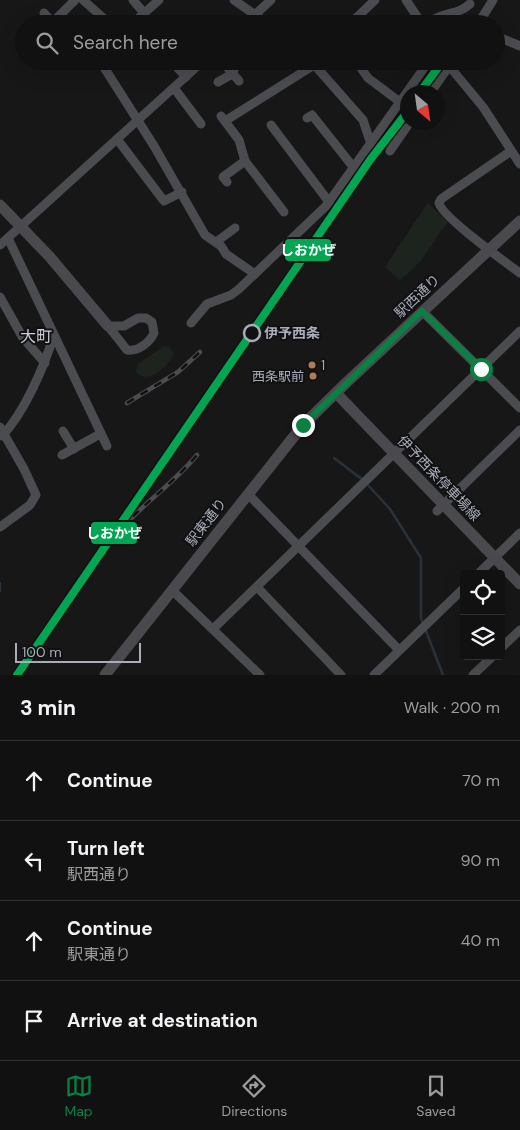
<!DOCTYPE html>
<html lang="en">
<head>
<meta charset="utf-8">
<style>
  :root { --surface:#111; --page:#1a1a1a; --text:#f1f3f6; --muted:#9c9d9f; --line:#303131; --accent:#0b8043 }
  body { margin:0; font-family:"DM Sans","Noto Sans JP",sans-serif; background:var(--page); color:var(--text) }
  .controls { position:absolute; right:15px; bottom:15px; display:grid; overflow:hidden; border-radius:5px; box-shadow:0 5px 20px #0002 }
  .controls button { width:45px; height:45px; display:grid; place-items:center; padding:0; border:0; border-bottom:1px solid var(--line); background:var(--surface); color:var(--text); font:25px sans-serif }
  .compass { position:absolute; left:400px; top:85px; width:45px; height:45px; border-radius:50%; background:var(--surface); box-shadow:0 5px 20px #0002; rotate:151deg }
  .scale { position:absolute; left:15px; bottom:12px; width:126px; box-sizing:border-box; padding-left:5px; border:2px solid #a8adb8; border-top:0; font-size:14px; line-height:18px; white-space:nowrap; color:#a8adb8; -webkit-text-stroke:4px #111113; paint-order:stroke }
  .stop { position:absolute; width:15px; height:15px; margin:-11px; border:4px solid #0b8043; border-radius:50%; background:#fff }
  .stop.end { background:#0b8043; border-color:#fff; box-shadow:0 1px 5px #0008 }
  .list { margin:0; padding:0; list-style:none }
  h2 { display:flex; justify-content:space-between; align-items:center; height:65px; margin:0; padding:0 20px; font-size:21px }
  h2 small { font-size:16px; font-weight:400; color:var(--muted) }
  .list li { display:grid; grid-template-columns:32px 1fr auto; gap:15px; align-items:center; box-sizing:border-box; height:80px; padding:0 20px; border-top:1px solid var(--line) }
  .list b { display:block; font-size:19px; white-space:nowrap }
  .list p { margin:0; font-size:16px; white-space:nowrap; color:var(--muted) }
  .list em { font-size:16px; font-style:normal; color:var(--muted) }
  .icon { flex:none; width:28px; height:28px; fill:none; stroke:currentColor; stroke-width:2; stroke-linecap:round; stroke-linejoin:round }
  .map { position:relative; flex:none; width:520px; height:675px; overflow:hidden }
  .search { position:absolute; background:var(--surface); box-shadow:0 5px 20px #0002; left:15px; right:15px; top:15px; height:55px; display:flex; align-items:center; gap:12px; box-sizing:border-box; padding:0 18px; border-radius:28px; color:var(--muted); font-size:19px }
  .sheet { height:385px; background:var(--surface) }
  nav { display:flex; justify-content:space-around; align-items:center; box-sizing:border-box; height:70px; border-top:1px solid var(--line); background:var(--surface); font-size:14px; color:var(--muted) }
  nav a { display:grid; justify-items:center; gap:2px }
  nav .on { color:var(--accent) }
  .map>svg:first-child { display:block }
  .green { fill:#1d241e }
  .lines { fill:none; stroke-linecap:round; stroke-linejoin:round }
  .stream { stroke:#2a3239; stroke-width:2.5 }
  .street { stroke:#4b4c50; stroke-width:9 }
  .secondary { stroke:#4a4a4e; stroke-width:11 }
  .rail-casing { stroke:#4b4c4f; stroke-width:4.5 }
  .rail { stroke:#111113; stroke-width:2.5; stroke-dasharray:8; stroke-linecap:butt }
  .rail-1-casing { stroke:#111113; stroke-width:11 }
  .rail-1 { stroke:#00a651; stroke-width:8 }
  .route { stroke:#0b8043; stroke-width:6 }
  .stop-dot { fill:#111113; stroke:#a8adb8; stroke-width:2.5 }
  .bus-dot { fill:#b07c57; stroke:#111113; stroke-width:2 }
  .labels { text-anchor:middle; stroke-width:4; stroke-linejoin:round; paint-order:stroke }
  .bus-label { font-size:13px; fill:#a8adb8; stroke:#111113; text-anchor:start }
  .street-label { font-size:14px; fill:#a8adb8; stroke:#111113 }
  .stop-label { font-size:14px; font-weight:bold; fill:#a8adb8; stroke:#111113; text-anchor:start }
  .quarter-label { font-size:16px; fill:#c9ccd4; stroke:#111113 }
  .line-badge { stroke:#111113; stroke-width:2 }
  .badge-label { font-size:14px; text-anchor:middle; font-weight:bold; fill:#fff }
</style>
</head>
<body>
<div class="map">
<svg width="520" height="675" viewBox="0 0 520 675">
  <rect width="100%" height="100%" fill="#171717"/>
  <g class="green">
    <path d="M428,203L448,222C431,243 422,266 399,280L385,267Z"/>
    <path d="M164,346L169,347L174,353C169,366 147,387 136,371L138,364Z"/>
  </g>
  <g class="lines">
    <g class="stream">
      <path d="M334,458L363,480"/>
      <path d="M367,484L390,509L421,558V618L443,675"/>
      <path d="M0,583V591"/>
    </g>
    <g class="street">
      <path d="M83,0L110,24"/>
      <path d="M133,0L144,13"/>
      <path d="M234,0L268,24"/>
      <path d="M406,0L422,24"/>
      <path d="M44,13L54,24"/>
      <path d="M422,23C431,22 436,17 444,15C455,12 462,11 470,4"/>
      <path d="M62,24L57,18L75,0"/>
      <path d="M132,24L159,0"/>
      <path d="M245,24L271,0"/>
      <path d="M350,24L375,0"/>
      <path d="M478,24L493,0"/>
      <path d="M496,36L520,46"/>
      <path d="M90,61H91"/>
      <path d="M100,61L154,146L205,235L221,246L226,254L255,274"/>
      <path d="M222,61L239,81"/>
      <path d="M311,61L363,120L371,144"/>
      <path d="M356,61L368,78L400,102"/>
      <path d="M445,61L483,107L520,164"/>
      <path d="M173,63L186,77"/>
      <path d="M218,82L232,74L237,63"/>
      <path d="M174,88L201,124"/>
      <path d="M431,92L452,62"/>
      <path d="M221,116L239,140L245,161L284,212"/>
      <path d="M307,118L312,115L354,168"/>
      <path d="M225,121L314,65"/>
      <path d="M271,125L329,202"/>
      <path d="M117,139L164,201L182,192"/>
      <path d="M390,151L410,122"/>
      <path d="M511,151L441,199L439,203C442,217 505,262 520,273"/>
      <path d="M227,182L223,177L245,161"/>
      <path d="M8,238L107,446"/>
      <path d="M216,242L235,228"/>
      <path d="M0,245L203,61"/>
      <path d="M0,297L23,338L45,363"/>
      <path d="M422,311L520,408"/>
      <path d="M138,318H146L152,322L154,333C150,342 138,352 127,350L108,326H124Z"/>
      <path d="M191,323L207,304L231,295L239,289L326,206L429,61"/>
      <path d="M0,427L24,469L36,495L30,505L0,527"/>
      <path d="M63,431L74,449"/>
      <path d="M2,436C24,413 43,369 53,338"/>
      <path d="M62,455L100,434"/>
      <path d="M248,494L399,650"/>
      <path d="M437,511L520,430"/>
      <path d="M478,574L520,533"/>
      <path d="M257,587L341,675"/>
      <path d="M172,590L260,675"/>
      <path d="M213,629L520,331"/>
      <path d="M501,648L520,630"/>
      <path d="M374,675L464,588"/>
      <path d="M473,675L493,656"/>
    </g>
    <g class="secondary">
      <path d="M0,205L49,256L108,326"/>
      <path d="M336,393L520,584"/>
      <path d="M105,675L303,425L347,382L520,221"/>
    </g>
    <g class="rail-casing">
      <g id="rail">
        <path d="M127,403L178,372L200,352"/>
        <path d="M122,528C145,502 175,482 197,455"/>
      </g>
    </g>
    <use href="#rail" class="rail"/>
    <g class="rail-1-casing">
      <g id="rail-1">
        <path d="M420,92L443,61"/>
        <path d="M17,675L370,160L408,111"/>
      </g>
    </g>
    <use href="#rail-1" class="rail-1"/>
  </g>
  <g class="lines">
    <path class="route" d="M303,425L422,311L481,369"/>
  </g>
  <circle class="stop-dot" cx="252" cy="333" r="8"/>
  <g class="bus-dot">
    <circle cx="312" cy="365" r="4.5"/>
    <circle cx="313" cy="376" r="4.5"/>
  </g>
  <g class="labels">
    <g class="bus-label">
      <text x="321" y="370">1</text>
      <text x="304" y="381" text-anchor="end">西条駅前</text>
    </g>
    <g class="street-label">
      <text transform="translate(417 296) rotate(-43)" y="5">駅西通り</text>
      <text transform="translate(439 478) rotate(46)" y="5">伊予西条停車場線</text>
      <text transform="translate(206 522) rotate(-52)" y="5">駅東通り</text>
    </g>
    <g class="stop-label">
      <text x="264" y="338">伊予西条</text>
    </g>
    <g class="quarter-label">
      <text x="36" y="342">大町</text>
    </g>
  </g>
  <g class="line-badge">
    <rect x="284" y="238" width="48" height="24" rx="5" fill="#00a651"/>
    <rect x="90" y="521" width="48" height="24" rx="5" fill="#00a651"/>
  </g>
  <g class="badge-label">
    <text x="308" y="255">しおかぜ</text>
    <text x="114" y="538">しおかぜ</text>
  </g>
</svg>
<div class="controls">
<button><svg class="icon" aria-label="locate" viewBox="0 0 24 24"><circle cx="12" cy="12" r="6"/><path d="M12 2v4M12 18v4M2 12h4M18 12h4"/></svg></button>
<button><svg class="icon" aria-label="layers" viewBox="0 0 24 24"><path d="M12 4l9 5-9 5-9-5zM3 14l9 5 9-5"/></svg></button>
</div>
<svg class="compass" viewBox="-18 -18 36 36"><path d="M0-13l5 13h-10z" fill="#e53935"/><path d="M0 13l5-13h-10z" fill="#9c9d9f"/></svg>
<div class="scale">100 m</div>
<div class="stop" style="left:481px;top:369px"></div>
<div class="stop end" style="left:303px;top:425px"></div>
<div class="search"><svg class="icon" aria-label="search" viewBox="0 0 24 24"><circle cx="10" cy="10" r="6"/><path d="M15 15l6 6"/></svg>Search here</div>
</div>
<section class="sheet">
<h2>3 min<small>Walk · 200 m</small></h2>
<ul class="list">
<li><svg class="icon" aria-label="ahead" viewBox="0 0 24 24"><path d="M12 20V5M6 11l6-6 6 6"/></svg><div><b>Continue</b></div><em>70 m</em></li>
<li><svg class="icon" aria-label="left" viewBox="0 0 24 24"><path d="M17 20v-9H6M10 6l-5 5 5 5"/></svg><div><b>Turn left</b><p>駅西通り</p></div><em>90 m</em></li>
<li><svg class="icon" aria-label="ahead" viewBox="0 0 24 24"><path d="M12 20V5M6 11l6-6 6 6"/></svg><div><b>Continue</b><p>駅東通り</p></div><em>40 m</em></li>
<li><svg class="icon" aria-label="arrive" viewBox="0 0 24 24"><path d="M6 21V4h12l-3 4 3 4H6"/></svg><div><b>Arrive at destination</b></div></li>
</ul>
</section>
<nav>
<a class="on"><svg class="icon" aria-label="map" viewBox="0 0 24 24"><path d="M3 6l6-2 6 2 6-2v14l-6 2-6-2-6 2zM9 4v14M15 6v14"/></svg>Map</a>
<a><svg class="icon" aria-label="directions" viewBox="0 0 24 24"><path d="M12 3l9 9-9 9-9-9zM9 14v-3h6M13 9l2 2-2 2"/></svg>Directions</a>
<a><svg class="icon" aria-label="saved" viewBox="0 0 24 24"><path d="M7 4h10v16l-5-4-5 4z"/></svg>Saved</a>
</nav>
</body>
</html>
